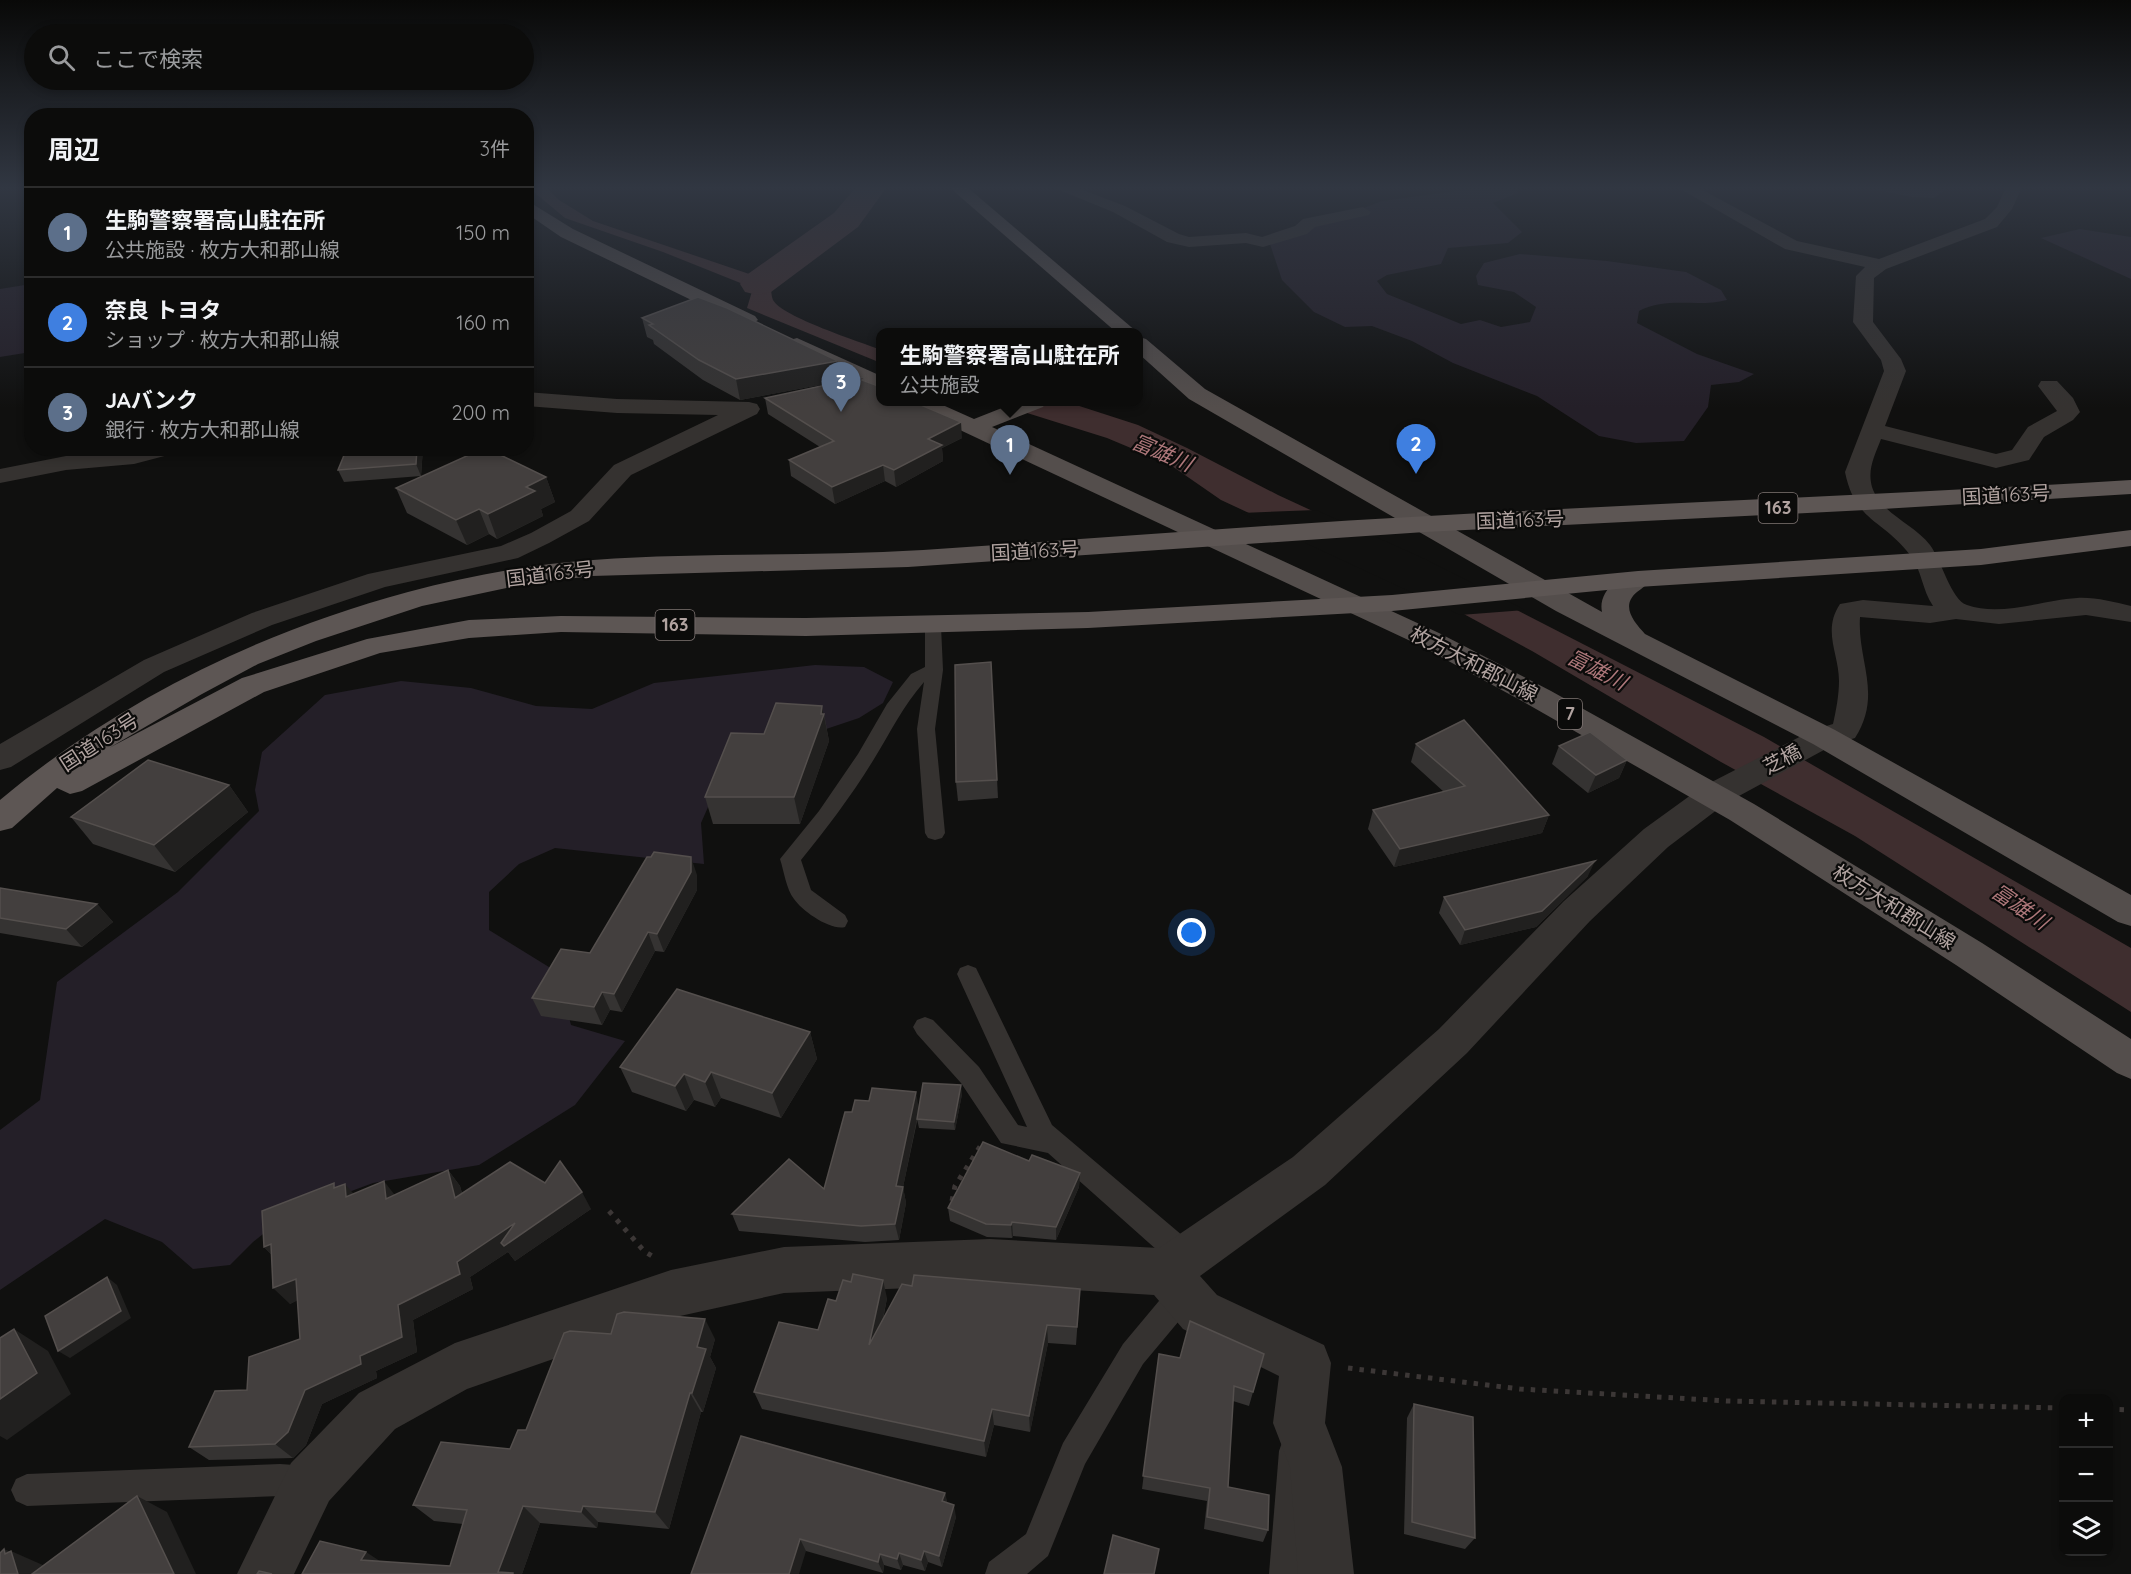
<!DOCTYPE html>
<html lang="ja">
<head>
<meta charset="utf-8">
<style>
  :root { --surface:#0c0c0b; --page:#151514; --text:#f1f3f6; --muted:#9a9b9d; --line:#2c2c2c; --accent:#29d2ee }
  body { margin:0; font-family:Quicksand,"Noto Sans JP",sans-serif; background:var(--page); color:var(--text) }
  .controls { position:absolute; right:18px; bottom:18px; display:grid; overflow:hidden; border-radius:12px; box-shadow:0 3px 9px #0003 }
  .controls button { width:54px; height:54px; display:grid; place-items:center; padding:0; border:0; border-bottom:2px solid var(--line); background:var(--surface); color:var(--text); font:30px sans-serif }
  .you { position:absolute; left:1192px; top:933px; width:21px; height:21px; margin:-15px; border:4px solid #fff; border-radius:50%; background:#1a73e8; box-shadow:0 0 0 9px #1a73e833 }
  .badge { display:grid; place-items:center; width:39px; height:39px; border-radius:50%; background:var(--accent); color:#fff; font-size:20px; font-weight:700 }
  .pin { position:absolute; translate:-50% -50px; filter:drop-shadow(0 2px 3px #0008) }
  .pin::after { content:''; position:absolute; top:32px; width:21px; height:18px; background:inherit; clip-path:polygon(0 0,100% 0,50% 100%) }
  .popup { position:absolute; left:876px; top:328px; width:267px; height:78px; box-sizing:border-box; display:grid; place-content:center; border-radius:12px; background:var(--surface); filter:drop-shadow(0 2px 4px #0005); font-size:20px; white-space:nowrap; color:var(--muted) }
  .popup b { font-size:22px; color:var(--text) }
  .popup::after { content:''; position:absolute; left:50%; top:100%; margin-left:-12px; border:12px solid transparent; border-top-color:var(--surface) }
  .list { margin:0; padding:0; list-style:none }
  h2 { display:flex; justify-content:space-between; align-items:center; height:78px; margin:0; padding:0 24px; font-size:26px }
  h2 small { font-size:20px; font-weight:400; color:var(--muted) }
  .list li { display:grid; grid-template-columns:39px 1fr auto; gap:18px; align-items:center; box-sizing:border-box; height:90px; padding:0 24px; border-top:2px solid var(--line) }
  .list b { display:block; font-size:22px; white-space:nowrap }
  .list p { margin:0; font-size:20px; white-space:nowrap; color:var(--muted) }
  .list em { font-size:20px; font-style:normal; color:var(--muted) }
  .icon { flex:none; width:33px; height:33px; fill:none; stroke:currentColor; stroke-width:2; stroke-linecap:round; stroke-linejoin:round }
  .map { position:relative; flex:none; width:2131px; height:1574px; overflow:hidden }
  .search { position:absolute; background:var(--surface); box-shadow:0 3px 9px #0003; left:24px; top:24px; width:510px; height:66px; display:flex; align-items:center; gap:15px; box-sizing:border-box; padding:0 21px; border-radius:33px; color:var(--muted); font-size:22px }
  .panel { position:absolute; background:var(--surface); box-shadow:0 3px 9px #0003; left:24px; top:108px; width:510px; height:348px; border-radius:24px }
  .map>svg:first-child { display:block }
  .green { fill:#241f28 }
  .water { fill:#3f2e2f }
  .pier { fill:#10100f }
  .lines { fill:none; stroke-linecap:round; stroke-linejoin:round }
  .river { fill:#3f2e2f; fill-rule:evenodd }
  .path { stroke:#3c3736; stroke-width:5; stroke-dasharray:4.5 7; stroke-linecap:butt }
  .service { fill:#353230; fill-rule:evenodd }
  .minor { fill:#353230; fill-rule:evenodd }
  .primary { fill:#544e4c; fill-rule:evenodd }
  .trunk { fill:#5d5654; fill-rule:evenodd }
  .wall { fill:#353332 }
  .shaded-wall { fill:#21201f }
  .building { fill:#433f3e; stroke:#544f4d; stroke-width:1.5 }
  .labels { text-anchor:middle; stroke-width:4.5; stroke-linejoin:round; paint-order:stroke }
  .shield { fill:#0b0b0a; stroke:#7f7573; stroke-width:1.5 }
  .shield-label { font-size:18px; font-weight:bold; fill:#b1a3a0 }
  .street-label { font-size:20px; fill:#b1a3a0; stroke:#0b0b0a }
  .water-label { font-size:21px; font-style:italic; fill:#ad777a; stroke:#0b0b0a }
</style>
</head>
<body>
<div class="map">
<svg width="2131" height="1574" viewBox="0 0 2131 1574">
  <rect width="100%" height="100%" fill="#10100f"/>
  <g class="green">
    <path d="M1485,187H1515L1518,193L1493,203L1522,232L1508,243L1448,248L1441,264L1387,275L1377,281L1387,294L1461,324L1480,320L1501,327L1530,322L1536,307L1514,292L1478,285L1476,276L1484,263L1520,254L1607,261L1686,272L1721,290L1727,300C1697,308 1668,296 1639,311L1637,323L1697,354L1754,374L1739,382L1711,385L1708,407L1684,441L1636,443L1599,436L1537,396L1453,363L1412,341L1372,326L1345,327L1314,312L1282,280L1270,244L1382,201Z"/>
    <path d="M1865,187H1949L1934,198L1911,197Z"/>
    <path d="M2080,229L2131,237V279L2041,238Z"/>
    <path d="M31,284V352L0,357V289Z"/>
    <path d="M815,665L864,667L893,682L883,703L859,718L728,762L701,823L704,864L555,848L519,864L489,892V930L557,972L571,1025L625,1041L575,1105L479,1165L373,1183L287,1215L253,1242L230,1265L193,1269L162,1242L105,1219L0,1290V1130L40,1100L57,982L178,892L259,811L255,790L262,752L325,695L401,681L471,688L536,706L592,709L654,683Z"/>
  </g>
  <g class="water">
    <path d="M528,187H546L559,200L593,221L770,281C771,286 771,295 773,300C782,317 861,342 881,350V363L747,308L753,288L663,252L565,218Z"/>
    <path d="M992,402H1067L1138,425L1187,448L1278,495L1423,562L1764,737L2131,948V1012L1855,836L1721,762L1532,651L1449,606L1221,500L1169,464L1107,438Z"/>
  </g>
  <path class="pier" d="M1316,510L1425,559L1525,610L1460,615L1241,513Z"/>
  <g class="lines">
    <path class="river" d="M856,187H887L858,227L771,292L758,295L745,292L740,284L745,276L834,213Z"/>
    <g class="path">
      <path d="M952,1201L955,1186L981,1145"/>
      <path d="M609,1211L644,1251L652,1256"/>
      <path d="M1348,1368L1520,1389L1727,1401L2064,1408"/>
      <path d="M2108,1409L2131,1410"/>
    </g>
    <g class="service">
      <path d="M933,621L941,626L943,670L935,729L945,833L942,838L935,840L928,838L925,833L917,729L924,682C903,706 890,733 874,759C852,795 827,828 801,860L811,890L845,915L848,921L845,927C831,931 802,911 794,899C786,889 784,871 780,859L819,811L858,754L887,704L911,674L925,667V626Z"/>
      <path d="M968,965L976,968L1052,1125L1196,1247L1200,1257L1196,1267L1186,1270L1176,1267L1048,1153L1001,1143L961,1083L917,1034L913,1027L917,1020L925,1017L933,1020L979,1067L1018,1125L1027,1127L957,974L960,968Z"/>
      <path d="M1184,1279L1194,1283L1198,1293L1194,1303L1143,1364L1085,1464L1048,1556L1027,1574H985L989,1562L1026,1534L1063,1443L1123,1344L1174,1283Z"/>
      <path d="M1294,1436L1305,1440L1309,1451L1301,1574H1269L1279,1451L1283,1440Z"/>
      <path d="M280,1464L309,1466L320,1471L325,1482L320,1493L309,1498L280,1496L27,1506L16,1501L11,1490L16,1479L27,1474Z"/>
    </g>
    <g class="minor">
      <path d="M1052,187H1075L1125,206L1179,234L1189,237L1246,233L1262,237L1295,226L1303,219L1363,207L1371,212L1369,215L1315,227L1307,234L1263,247L1246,243L1189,247L1167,242L1113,212Z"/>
      <path d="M1677,187H1697L1797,241L1879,259L1985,219L1997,207L2006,187H2022L2012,209L1997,227L1886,269L1874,278L1873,322L1901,359L1906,371L1885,426L1996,454L2012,450L2028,427L2057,411L2038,386L2041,381H2057L2073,398L2080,412L2073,420L2044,437L2029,460L1996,468L1881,439C1875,455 1867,469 1872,487C1881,514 1913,523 1930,545C1942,561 1951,600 1967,605C2001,617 2043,600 2077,598C2095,597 2113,602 2131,606V622L2086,615L1999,624L1956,619L1930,623L1860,617C1857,661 1883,694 1855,738L1835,744L1726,803L1668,847L1590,921L1467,1053L1325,1185L1200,1276L1217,1295L1324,1345L1331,1363L1325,1423L1342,1467L1354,1574H1298L1290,1467L1273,1423L1279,1376L1183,1329L1154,1295L990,1285L784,1293L671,1318L467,1389L395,1429L329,1501L294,1574H237L291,1463L359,1393L455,1343L671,1270L784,1247L990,1239L1159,1248L1293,1157L1439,1029L1564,901L1644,829L1702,787L1813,730L1833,724C1836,711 1839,695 1839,681C1839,653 1822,631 1840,604L1863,600L1933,606C1922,590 1922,570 1910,555C1884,520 1855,522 1845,472L1884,371L1881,360L1853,322L1856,276L1865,267L1785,249Z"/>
      <path d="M526,392L617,399L749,402L757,404L760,409L757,414L631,475L589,521L549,543L518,558L385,587L272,625L164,672L11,767L0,770V744L144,660L252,613L368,574L501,546L531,533L571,511L614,465L718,415L617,413L526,406Z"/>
      <path d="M139,448H179L176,453L134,464L66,470L0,483V469L66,456Z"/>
    </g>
    <g class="primary">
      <path d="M949,187H967L1137,332H1116Z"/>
      <path d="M526,200L573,229L755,316L758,320L748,326L741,324L561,237L526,213Z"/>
      <path d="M1139,337L1146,339L1205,389L1602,612C1597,589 1627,568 1648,573L1652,579C1647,585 1642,588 1637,592C1620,606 1634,622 1645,634L1835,730L2131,895V926L2118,922L1813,744L1556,611L1189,399L1139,354Z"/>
      <path d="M797,338L881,376V390L790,348L787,344L790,340Z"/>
      <path d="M908,402H936L974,419L1017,402H1046L1043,407L992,427L1439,633L1551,691L1754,804L1982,943L2131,1039V1079L2117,1073L1956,965L1730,820L1529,705L1419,645L911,407Z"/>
    </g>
    <path class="trunk" d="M2131,480V494L1866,510L1425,532L908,567L592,576L525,584L422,606L316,641L258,664L202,694L109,748L242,678L367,639L469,620L561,616L806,618L1088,612L1392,595L1638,571L1981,549L2131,530V546L1981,565L1638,587L1392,611L1088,628L806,636L561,632L469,638L380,653L264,692L82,791L70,794L57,788L12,828L0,831V800C118,701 260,632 408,592C468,576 531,564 593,560C702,552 813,557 923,550C1091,539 1259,525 1428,516C1662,503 1897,494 2131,480Z"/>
  </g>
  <g class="wall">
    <path d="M642,318L841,381L740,400L703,380L654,344L653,340L647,337Z"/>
    <path d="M866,381L962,438L942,448L943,461L896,487L885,481L835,504L791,476L789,460L820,447L768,414L765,398Z"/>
    <path d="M347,448H423L421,476L344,482L338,470Z"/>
    <path d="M546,477L555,502L541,509L543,516L497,539L489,534L467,545L407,513L396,488Z"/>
    <path d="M991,662L998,798L958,801L956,782Z"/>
    <path d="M824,714L829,741L800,824H713L705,797L764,734Z"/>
    <path d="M1416,744L1549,815L1542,833L1394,867L1368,829L1373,810L1444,792L1411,762Z"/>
    <path d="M1559,746L1627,760L1619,778L1588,793L1552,764Z"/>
    <path d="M229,785L248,812L175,872L93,844L71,817Z"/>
    <path d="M697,875V890L664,952L655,951L622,1012L610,1010L602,1025L541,1016L532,998L590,953Z"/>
    <path d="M1588,876L1536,927L1460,945L1439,913L1444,897Z"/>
    <path d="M0,888L97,904L113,922L82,947L0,933Z"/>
    <path d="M810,1032L817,1059L781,1118L721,1098L715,1107L694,1100L686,1111L632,1092L620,1067Z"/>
    <path d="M962,1094L955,1130L919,1128L917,1119L919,1112L903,1187L906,1203L899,1240L865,1242L739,1231L732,1214L824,1189L852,1112L919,1108Z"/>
    <path d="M1029,1161L1080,1173L1079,1187L1056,1240L1013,1236L1012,1238L987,1237L950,1221L948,1208Z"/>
    <path d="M448,1170L460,1186L462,1193L545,1183L591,1209L515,1261L508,1252L470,1277L473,1289L413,1320L417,1352L376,1371L377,1378L322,1404L306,1445L293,1458L209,1460L189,1447L300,1339L297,1300L290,1304L272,1255L264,1247L337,1187L353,1194L395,1195Z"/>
    <path d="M912,1286L1080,1289L1076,1345L1048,1343L1030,1432L994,1425L986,1457L762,1409L754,1392L818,1330L836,1301L887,1298L883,1320Z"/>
    <path d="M611,1334L715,1339L710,1357L716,1368L703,1412H701L669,1529L598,1522L597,1528L540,1523L522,1574H302L381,1562L450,1566L463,1524L434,1521L413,1505L510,1449Z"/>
    <path d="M1159,1354L1180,1358L1264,1354L1249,1406L1233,1401L1228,1487L1268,1530L1263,1542L1204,1529L1207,1501L1142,1489Z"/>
    <path d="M1414,1404L1475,1538L1465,1549L1404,1534L1407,1418Z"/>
    <path d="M945,1493L947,1503L956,1517L942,1567L928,1562L925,1571L903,1565L901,1570L884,1565L883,1573L806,1551L691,1574Z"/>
  </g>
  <g class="shaded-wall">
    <path d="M838,361L841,381L740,400L736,379Z"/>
    <path d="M961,422L962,438L942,448L943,461L896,487L894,470L928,439Z"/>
    <path d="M417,448H423L421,476L416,464Z"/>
    <path d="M883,465L885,481L835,504L832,487Z"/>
    <path d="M546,477L555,502L541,509L543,516L497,539L488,514L526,487Z"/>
    <path d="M479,509L489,534L467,545L456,520Z"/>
    <path d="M822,706L829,741L800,824L794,797L821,714Z"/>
    <path d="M1627,760L1619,778L1588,793L1596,775Z"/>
    <path d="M229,785L248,812L175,872L154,845Z"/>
    <path d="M1549,815L1542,833L1394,867L1400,849Z"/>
    <path d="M691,857L697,875V890L664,952L657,934Z"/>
    <path d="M1595,861L1588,876L1536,927L1460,945L1465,930Z"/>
    <path d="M97,904L113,922L82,947L66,929Z"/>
    <path d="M648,932L655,951L622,1012L614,994Z"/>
    <path d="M602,992L610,1010L602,1025L594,1007Z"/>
    <path d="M810,1032L817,1059L781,1118L772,1093Z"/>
    <path d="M711,1072L721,1098L715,1107L705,1082Z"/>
    <path d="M684,1074L694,1100L686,1111L675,1086Z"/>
    <path d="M961,1085L962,1094L955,1130L954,1122Z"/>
    <path d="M916,1092L919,1109L900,1202L896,1186Z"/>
    <path d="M448,1170L460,1186L467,1214L455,1198Z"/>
    <path d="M1080,1173L1079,1187L1056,1240V1227Z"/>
    <path d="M384,1181L397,1198L386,1199Z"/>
    <path d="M345,1184L359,1200L346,1197Z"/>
    <path d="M903,1187L906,1203L899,1240L895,1224Z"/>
    <path d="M582,1192L591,1209L515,1261L501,1243L508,1252L470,1277L473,1289L413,1320L417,1352L376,1371L377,1378L322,1404L306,1445L293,1458L275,1444L305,1390L360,1356L398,1305L457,1262L515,1223Z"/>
    <path d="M1012,1222L1013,1236L1012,1238L1011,1225Z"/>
    <path d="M271,1244L280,1263L264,1247Z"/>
    <path d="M107,1277L117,1285L131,1318L70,1358L58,1351Z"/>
    <path d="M296,1279L312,1294L290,1304L273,1288Z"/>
    <path d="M883,1280L887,1298L874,1362L869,1345Z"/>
    <path d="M705,1319L715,1339L710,1357L716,1368L703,1412L692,1393L697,1347Z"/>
    <path d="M1047,1325L1048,1343L1030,1432L1029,1416Z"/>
    <path d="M14,1329L48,1351L71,1394L7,1440L0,1436V1399Z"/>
    <path d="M690,1393L701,1412L669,1529L655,1512Z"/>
    <path d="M992,1409L994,1425L986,1457L984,1441Z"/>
    <path d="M945,1493L948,1505L942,1501Z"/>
    <path d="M137,1496L167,1512L196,1574H174Z"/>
    <path d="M954,1505L956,1517L942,1567L939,1556Z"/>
    <path d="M523,1506L540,1523L522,1574H501L498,1572Z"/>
    <path d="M583,1506L598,1522L597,1528L581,1512Z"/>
    <path d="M800,1539L806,1551L799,1574H789Z"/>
    <path d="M4,1549L11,1552V1551L45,1566L48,1574H18L5,1554Z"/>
    <path d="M924,1551L928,1562L925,1571L921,1560Z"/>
    <path d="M366,1552L389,1567L361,1560Z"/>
    <path d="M899,1553L903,1565L901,1570L897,1559Z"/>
    <path d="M880,1554L884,1565L883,1573L878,1562Z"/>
  </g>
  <g class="building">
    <path d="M698,297L727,308L838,361L736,379L699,360L649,325L653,324L642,318Z"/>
    <path d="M863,377L865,378L862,380L881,387V402H914L961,422L928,439L942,445L894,470L883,465L832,487L789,460L834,441L765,398Z"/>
    <path d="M347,448H417L416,464L338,470Z"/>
    <path d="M482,449H488L546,477L526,487L535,491L488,514L479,509L456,520L396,488Z"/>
    <path d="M991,662L997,780L956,782L955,665Z"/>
    <path d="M776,703L822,706L821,714H824L794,797H705L731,733L764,734Z"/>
    <path d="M1464,720L1549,815L1400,849L1373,810L1465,786L1416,744Z"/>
    <path d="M1590,732L1627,760L1596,775L1559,746Z"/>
    <path d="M148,760L229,785L154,845L71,817Z"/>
    <path d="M654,852L691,857V872L657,934L648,932L614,994L602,992L594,1007L532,998L561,949L590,953L647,857H651Z"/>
    <path d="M1595,861L1542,911L1465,930L1444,897Z"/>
    <path d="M0,888L97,904L66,929L0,918Z"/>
    <path d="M677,989L810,1032L772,1093L711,1072L705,1082L684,1074L675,1086L620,1067Z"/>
    <path d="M923,1083L961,1085L954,1122L917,1119Z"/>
    <path d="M872,1088L916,1092L896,1186L903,1187L895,1224L861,1226L732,1214L789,1159L824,1189L845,1112H852L855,1100L869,1101Z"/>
    <path d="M983,1142L1029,1161L1032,1155L1080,1173L1056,1227L1012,1222L1011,1225L986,1224L948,1208Z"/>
    <path d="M560,1161L582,1192L504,1246L501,1243L515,1223L457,1262L460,1274L398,1305L402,1337L360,1356L361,1364L305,1390L288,1432L275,1444L189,1447L215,1391L247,1390L249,1357L300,1339L296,1279L273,1288L271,1244L264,1247L262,1211L334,1183V1188L345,1184L346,1197L384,1181L386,1199L448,1170L455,1198L510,1162L545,1183Z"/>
    <path d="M853,1274L883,1280L869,1345L902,1284L912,1286L914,1275L1080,1289L1077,1327L1047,1325L1029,1416L992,1409L984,1441L754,1392L779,1322L818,1330L828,1299L836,1301L843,1280L851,1282Z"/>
    <path d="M107,1277L121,1311L58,1351L45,1316Z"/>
    <path d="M624,1312L705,1319L697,1347L706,1349L692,1393H690L655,1512L583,1506L581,1512L523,1506L498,1572L513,1573V1574H302L320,1541L366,1552L361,1560L450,1566L467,1510L413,1505L441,1442L510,1449L518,1430H526L564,1333L570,1331L611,1334L617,1314Z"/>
    <path d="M1190,1321L1264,1354L1253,1392L1234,1386L1228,1487L1269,1495L1268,1530L1207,1517L1210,1488L1143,1476L1159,1354L1180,1358Z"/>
    <path d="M14,1329L37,1373L0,1399V1338Z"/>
    <path d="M1414,1404L1473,1417L1475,1538L1412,1522Z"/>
    <path d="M741,1436L945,1493L942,1501L954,1505L939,1556L924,1551L921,1560L899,1553L897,1559L880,1554L878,1562L800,1539L789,1574H691Z"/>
    <path d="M137,1496L174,1574H32Z"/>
    <path d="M1113,1535L1159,1549L1154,1574H1104Z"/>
    <path d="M4,1549L5,1554L11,1551L18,1574H0V1553Z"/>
    <path d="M259,1571L272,1574H257Z"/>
  </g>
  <linearGradient id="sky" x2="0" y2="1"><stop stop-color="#090908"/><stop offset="0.46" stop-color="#313742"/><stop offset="1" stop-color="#313742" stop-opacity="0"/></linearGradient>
  <rect width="2131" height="408" fill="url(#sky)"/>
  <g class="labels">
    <g class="shield">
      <rect x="1758.5" y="493" width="39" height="30" rx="4.5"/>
      <rect x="655.5" y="610" width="39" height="30" rx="4.5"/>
      <rect x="1558" y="699" width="24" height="30" rx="4.5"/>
    </g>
    <g class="shield-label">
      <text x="1778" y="514">163</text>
      <text x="675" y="631">163</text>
      <text x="1570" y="720">7</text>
    </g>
    <g class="street-label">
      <text transform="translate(2006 495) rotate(-3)" y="7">国道163号</text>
      <text transform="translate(1520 520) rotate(-2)" y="7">国道163号</text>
      <text transform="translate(1035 551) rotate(-3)" y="7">国道163号</text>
      <text transform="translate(550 574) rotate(-7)" y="7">国道163号</text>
      <text transform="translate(1474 664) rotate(27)" y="7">枚方大和郡山線</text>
      <text transform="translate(99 742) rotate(-33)" y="7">国道163号</text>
      <text transform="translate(1782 759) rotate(-28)" y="7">芝橋</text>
      <text transform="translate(1894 907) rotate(32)" y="7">枚方大和郡山線</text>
    </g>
    <g class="water-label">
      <text transform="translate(1162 453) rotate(23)" y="7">富雄川</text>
      <text transform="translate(1597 670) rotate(27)" y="7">富雄川</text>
      <text transform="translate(2020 907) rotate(34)" y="7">富雄川</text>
    </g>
  </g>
</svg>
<div class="controls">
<button>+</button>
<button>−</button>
<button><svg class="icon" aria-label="layers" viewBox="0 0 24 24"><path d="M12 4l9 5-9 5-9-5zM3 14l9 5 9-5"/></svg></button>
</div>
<div class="you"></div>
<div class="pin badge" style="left:1010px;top:475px;background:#5c6f8a">1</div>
<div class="popup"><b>生駒警察署高山駐在所</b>公共施設</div>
<div class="pin badge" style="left:1416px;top:474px;background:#3f7fe0">2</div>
<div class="pin badge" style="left:841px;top:412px;background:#5c6f8a">3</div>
<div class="search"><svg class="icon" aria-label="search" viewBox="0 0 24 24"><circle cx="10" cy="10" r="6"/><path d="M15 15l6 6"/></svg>ここで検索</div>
<section class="panel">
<h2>周辺<small>3件</small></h2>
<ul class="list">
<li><span class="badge" style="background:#5c6f8a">1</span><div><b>生駒警察署高山駐在所</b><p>公共施設 · 枚方大和郡山線</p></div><em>150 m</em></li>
<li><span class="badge" style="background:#3f7fe0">2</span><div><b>奈良 トヨタ</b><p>ショップ · 枚方大和郡山線</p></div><em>160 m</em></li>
<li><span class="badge" style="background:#5c6f8a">3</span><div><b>JAバンク</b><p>銀行 · 枚方大和郡山線</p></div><em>200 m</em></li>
</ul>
</section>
</div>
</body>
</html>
